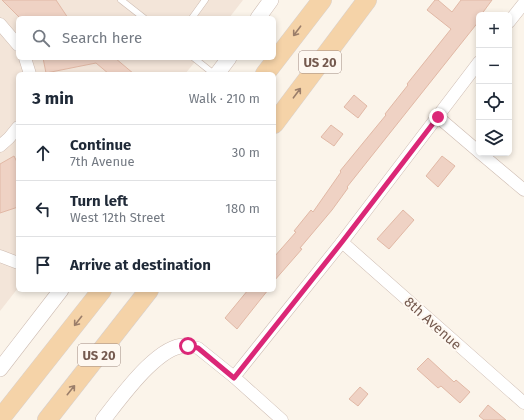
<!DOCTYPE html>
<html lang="en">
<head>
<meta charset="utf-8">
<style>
  :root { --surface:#fff; --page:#f6f6f7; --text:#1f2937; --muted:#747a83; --line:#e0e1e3 }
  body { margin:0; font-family:"Fira Sans",sans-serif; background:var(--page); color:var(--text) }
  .controls { position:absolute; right:12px; top:12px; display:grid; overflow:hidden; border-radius:6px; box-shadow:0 2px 6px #0003 }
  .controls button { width:36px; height:36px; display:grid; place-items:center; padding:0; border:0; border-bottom:1px solid var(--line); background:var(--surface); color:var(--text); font:20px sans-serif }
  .stop { position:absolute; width:12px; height:12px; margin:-9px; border:3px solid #db2777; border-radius:50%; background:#fff }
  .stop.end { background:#db2777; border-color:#fff; box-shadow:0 1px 4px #0008 }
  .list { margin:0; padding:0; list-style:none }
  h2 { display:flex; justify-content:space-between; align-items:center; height:52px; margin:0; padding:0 16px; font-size:17px }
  h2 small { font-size:13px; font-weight:400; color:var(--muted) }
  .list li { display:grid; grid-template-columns:26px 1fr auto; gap:12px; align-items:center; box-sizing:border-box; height:56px; padding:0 16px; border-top:1px solid var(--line) }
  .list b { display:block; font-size:15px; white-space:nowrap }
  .list p { margin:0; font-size:13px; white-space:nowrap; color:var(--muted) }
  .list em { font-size:13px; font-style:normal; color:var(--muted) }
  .icon { flex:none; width:22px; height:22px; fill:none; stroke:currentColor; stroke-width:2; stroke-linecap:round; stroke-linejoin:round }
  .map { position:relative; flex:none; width:524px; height:420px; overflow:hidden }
  .search { position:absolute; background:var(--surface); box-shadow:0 2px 6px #0003; left:16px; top:16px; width:260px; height:44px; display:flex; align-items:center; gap:10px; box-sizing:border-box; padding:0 14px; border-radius:6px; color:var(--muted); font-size:15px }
  .panel { position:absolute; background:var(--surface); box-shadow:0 2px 6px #0003; left:16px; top:72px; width:260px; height:220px; border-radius:6px }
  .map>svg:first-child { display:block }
  .residential { fill:#f3e5d9 }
  .building { fill:#efd2c4; stroke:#e1b8a5 }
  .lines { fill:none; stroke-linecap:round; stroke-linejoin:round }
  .service-casing { stroke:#cdbbb1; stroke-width:7 }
  .minor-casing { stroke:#cdbbb1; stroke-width:13 }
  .tertiary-casing { stroke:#cdbbb1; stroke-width:16 }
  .primary-casing { stroke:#d8d1ce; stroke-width:20 }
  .service { stroke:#fff; stroke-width:6 }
  .minor { stroke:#fff; stroke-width:12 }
  .tertiary { stroke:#fff; stroke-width:15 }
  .primary { stroke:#f5d3a8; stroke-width:19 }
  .oneway { stroke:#9b7e6a }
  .route { stroke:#db2777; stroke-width:5 }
  .labels { text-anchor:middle; stroke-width:4; stroke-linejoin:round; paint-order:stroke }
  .shield { fill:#fef8f1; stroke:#9e8980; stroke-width:1 }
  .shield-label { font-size:13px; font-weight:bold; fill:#755a4f }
  .street-label { font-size:14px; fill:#755a4f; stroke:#fef8f1 }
</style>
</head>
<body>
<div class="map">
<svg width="524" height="420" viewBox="0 0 524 420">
  <rect width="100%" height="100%" fill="#fbf4ea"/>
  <path class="residential" d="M0,0H243L229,18H18V58H198L185,74H18V288L0,311Z"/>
  <g class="building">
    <path d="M2,0H56L68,18H20Z"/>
    <path d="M435,0H438L452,12L461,0H492L481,15H479V21L347,187L348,188L332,210L300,248L302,249L274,281V257L296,232L294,231L311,210L313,212L341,172L340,171L386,115L385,114L408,85L407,84L451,29L427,10Z"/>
    <path d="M43,58H115L134,74H109L96,63L46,73Z"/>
    <path d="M354,95L367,106L358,118L344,107Z"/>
    <path d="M331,125L343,134L334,146L321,137Z"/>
    <path d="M14,156L18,164V207L0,213V164Z"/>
    <path d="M442,156L455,166L438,187L426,176Z"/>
    <path d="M403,210L414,220L389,249L377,239Z"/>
    <path d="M248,290H268L237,329L225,318Z"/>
    <path d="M428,358L454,382L456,380L470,392L460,403L441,386L438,388L417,369Z"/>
    <path d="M360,387L368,394L358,406L349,399Z"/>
    <path d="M488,405L506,420H484L479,416Z"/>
  </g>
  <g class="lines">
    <g class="service-casing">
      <g id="service">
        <path d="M121,0L144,18"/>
        <path d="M192,18L205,0"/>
        <path d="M194,58L214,74"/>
      </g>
    </g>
    <g class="minor-casing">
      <g id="minor">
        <path d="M509,22L524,3"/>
        <path d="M0,24L18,45"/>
        <path d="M25,58L30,74"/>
        <path d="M438,117L479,152"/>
        <path d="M0,146L9,138L18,127"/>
        <path d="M480,153L524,190"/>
        <path d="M342,242L524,403"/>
        <path d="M0,256L18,263"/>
        <path d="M188,346L198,348L234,377L282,420"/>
        <path d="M234,377L342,242L479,62"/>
      </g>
    </g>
    <g class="tertiary-casing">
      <g id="tertiary">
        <path d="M258,18L271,0"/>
        <path d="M217,74L229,58"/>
        <path d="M0,369L61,290"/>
        <path d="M103,420C119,400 160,341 188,346"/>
      </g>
    </g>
    <g class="primary-casing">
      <g id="primary">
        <path d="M265,74L322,0"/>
        <path d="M274,124L367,0"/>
        <path d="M0,419L102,290"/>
        <path d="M47,420L149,290"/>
      </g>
    </g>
    <use href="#service" class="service"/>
    <use href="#minor" class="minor"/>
    <use href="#tertiary" class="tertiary"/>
    <use href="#primary" class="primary"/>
  </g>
  <defs><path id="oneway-shaft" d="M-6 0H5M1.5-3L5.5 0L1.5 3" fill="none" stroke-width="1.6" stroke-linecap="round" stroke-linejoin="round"/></defs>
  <g class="oneway">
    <use href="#oneway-shaft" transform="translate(297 31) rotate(127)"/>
    <use href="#oneway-shaft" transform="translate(297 93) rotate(-53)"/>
    <use href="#oneway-shaft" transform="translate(78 321) rotate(128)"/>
    <use href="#oneway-shaft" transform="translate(71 390) rotate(-51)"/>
  </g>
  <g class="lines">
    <path class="route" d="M188,346L198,348L234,378L342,242L438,117"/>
  </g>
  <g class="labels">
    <g class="shield">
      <rect x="299" y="51" width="42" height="22" rx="3"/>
      <rect x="78" y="344" width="42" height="22" rx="3"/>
    </g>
    <g class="shield-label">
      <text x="320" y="67">US 20</text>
      <text x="99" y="360">US 20</text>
    </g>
    <g class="street-label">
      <text transform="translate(433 323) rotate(42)" y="5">8th Avenue</text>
    </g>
  </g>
</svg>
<div class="controls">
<button>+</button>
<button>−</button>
<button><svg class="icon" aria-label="locate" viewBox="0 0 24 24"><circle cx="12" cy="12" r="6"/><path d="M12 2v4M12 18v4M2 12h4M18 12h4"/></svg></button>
<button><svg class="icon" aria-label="layers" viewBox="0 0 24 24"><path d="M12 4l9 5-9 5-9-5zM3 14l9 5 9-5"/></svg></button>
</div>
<div class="stop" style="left:188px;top:346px"></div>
<div class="stop end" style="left:438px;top:117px"></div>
<div class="search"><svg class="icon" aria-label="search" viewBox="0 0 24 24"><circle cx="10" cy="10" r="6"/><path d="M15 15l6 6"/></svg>Search here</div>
<section class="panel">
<h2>3 min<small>Walk · 210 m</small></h2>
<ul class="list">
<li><svg class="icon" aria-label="ahead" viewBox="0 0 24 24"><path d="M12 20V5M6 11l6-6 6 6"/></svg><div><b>Continue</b><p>7th Avenue</p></div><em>30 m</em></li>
<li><svg class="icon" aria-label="left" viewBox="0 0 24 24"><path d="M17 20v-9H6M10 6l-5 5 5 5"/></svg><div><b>Turn left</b><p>West 12th Street</p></div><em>180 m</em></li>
<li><svg class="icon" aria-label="arrive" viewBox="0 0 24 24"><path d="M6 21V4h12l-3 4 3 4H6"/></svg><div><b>Arrive at destination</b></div></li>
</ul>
</section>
</div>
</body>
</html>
